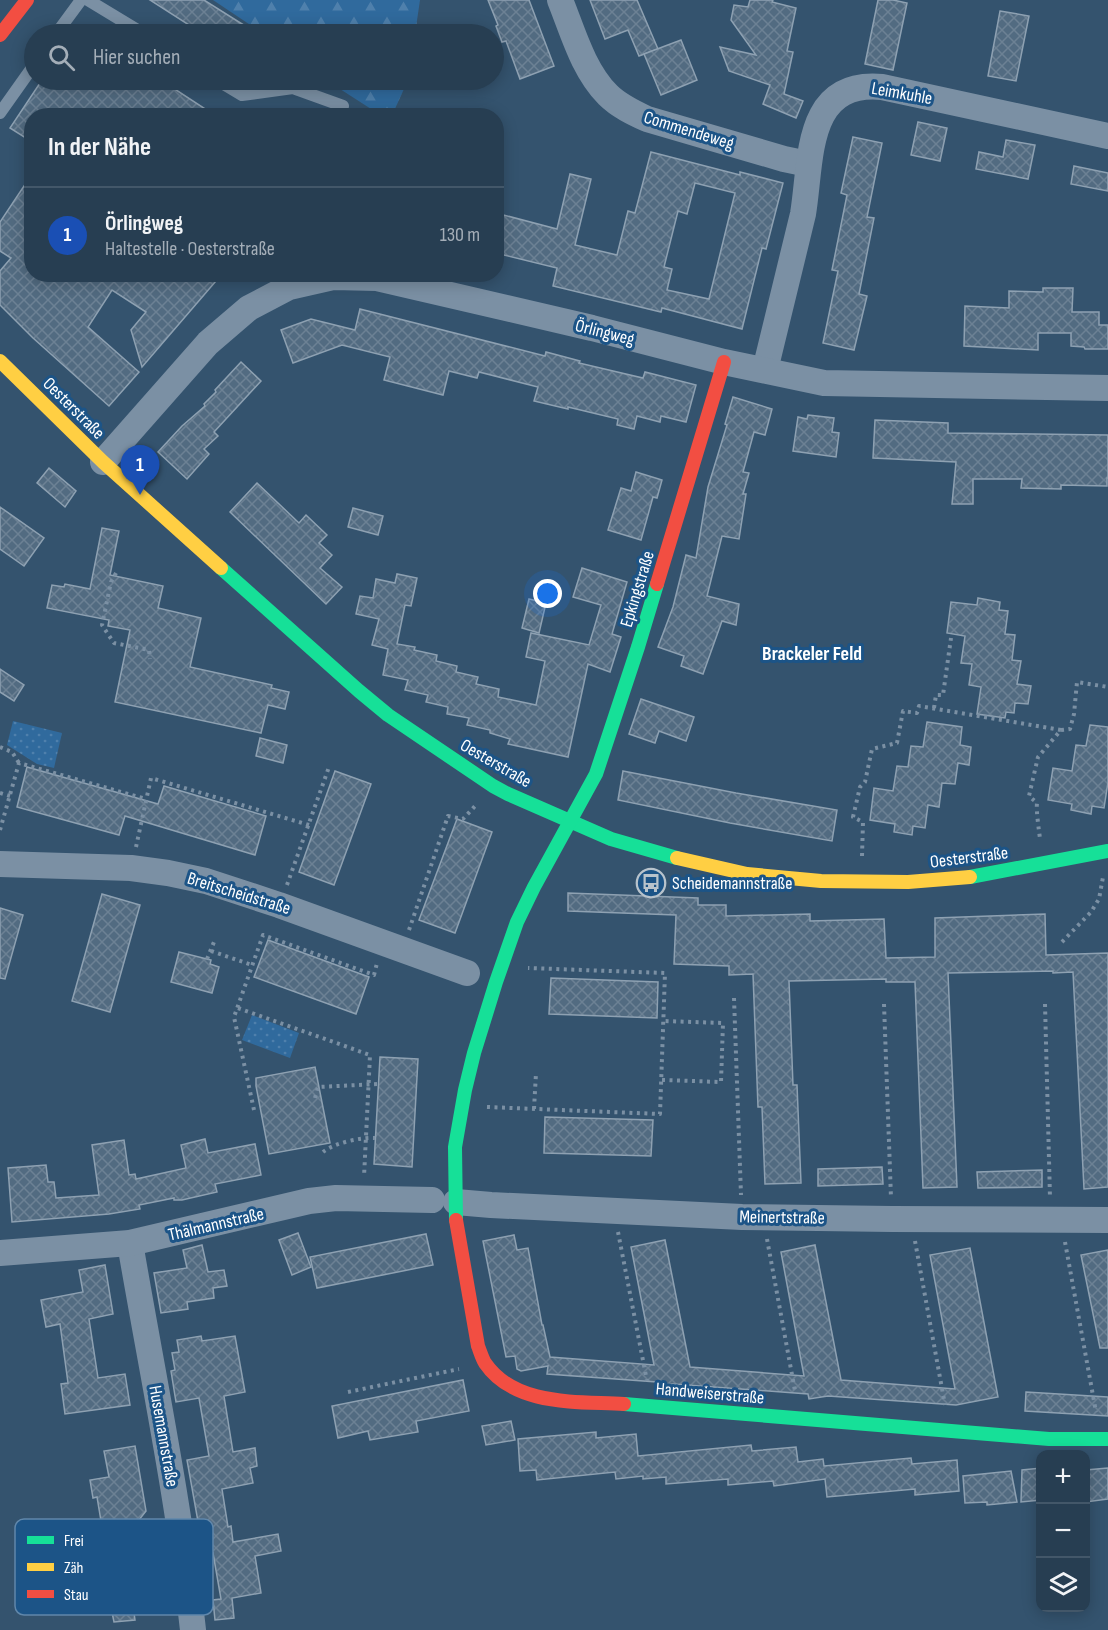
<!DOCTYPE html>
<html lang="de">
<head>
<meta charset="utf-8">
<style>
  :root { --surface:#273e52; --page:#33495c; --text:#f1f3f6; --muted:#a4aeb8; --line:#435769; --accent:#b8c3cc }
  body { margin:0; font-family:"Sofia Sans Condensed",sans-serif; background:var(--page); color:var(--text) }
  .controls { position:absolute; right:18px; bottom:18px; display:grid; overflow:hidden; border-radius:12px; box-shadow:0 3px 15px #0003 }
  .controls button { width:54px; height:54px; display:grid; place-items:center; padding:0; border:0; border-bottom:2px solid var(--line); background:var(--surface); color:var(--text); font:30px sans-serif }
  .you { position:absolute; left:548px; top:594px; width:21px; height:21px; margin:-15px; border:4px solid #fff; border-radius:50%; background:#1a73e8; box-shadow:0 0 0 9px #1a73e833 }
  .badge { display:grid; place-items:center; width:39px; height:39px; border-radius:50%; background:var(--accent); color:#fff; font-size:20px; font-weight:700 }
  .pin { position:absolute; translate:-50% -50px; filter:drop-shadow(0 2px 3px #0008) }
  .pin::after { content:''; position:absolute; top:32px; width:21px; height:18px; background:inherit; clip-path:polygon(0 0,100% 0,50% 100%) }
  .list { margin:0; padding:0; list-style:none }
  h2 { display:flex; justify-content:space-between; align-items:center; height:78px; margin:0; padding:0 24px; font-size:26px }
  h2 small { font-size:20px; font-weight:400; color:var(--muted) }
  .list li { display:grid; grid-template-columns:39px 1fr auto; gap:18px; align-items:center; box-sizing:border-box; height:96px; padding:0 24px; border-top:2px solid var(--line) }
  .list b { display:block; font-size:22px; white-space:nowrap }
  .list p { margin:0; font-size:20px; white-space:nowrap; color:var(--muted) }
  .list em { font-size:20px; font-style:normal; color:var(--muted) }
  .icon { flex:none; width:33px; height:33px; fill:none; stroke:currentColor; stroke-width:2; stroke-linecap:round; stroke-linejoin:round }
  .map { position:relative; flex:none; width:1108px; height:1630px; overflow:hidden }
  .search { position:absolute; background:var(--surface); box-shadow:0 3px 15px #0003; left:24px; top:24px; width:480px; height:66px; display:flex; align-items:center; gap:15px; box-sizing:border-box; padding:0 21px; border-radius:33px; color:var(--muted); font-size:22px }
  .panel { position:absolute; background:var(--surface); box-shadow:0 3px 15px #0003; left:24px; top:108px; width:480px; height:174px; border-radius:24px }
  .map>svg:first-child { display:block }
  .forest { fill:url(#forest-firs) }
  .park { fill:url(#park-dots) }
  .building { fill:url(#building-cross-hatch); stroke:#8ea1b2; stroke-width:1.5; fill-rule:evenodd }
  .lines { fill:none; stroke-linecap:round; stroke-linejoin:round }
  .path { stroke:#7b90a4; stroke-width:4; stroke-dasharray:3 4.5; stroke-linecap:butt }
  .lane { stroke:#7b90a4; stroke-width:12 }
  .street { stroke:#7b90a4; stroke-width:26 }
  .fast { stroke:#16e098; stroke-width:14 }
  .slow { stroke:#ffcf43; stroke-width:14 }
  .jam { stroke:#f24e42; stroke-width:14 }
  .labels { text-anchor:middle; stroke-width:6; stroke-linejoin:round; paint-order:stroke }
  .street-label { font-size:18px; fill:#fff; stroke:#1c5487 }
  .poi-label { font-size:18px; fill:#fff; stroke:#1c5487; text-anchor:start }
  .neighbourhood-label { font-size:20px; font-weight:bold; fill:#fff; stroke:#1c5487 }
  .key { fill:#1c5487; stroke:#6087ab; stroke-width:1.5 }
  .key-label { font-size:16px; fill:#fff }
</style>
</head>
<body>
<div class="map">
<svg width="1108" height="1630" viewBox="0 0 1108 1630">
  <defs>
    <pattern id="forest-firs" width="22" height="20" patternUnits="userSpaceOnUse" patternTransform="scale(1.5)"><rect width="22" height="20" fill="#306a9d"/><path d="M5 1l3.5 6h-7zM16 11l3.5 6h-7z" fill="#4f80ac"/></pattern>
    <pattern id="park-dots" width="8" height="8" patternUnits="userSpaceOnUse" patternTransform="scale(1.5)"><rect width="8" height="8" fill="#306a9d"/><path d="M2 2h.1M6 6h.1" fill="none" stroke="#4f80ac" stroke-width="1.8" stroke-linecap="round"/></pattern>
    <pattern id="building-cross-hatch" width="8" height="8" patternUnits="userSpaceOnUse" patternTransform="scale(1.5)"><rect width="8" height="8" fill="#526b81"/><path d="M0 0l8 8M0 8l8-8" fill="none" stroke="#6c8194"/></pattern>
  </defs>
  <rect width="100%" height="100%" fill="#34536e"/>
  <g class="forest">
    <path d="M213,0H420L415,34H264Z"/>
    <path d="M326,80H408L394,111L382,116Z"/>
  </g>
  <g class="park">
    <path d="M13,721L62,733L54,768L37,764L7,745Z"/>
    <path d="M252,1015L299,1033L290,1058L242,1040Z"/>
  </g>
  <g class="building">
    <path d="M150,0H204L258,34H203Z"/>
    <path d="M488,0H529L554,66L520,79L506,41L502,42L496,26L498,25Z"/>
    <path d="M590,0H637L658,49L639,56L628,30L605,39Z"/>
    <path d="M750,0H773L772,2L796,8L787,51L793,52L784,94L803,101L796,118L763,104L770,85L729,71L720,47L756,55L731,20L734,5L748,7Z"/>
    <path d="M878,0H893L907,3L893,70L865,64Z"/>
    <path d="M1000,11L1029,16L1016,81L988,76Z"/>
    <path d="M681,40L697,80L661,95L644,54Z"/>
    <path d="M42,80H161L216,116H32V142L10,128Z"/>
    <path d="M918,122L947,128L940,161L911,155Z"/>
    <path d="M853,137L882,143L867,217L874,218L859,294L867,296L854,350L823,343L838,271L832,270L847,195L841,193Z"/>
    <path d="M1006,140L1035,145L1028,179L976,169L979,152L1003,157Z"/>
    <path d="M651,152L740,175V172L783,183L766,249L762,248L742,329L662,308L661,312L553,286L557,268L496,253V213L557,229L570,174L591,179L575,245L617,255L628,211L635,213ZM695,183L735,193L709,299L667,290L672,269L664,267L678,211L687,214Z"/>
    <path d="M1074,166L1108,173V191L1071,184Z"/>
    <path d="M32,174V274H222L142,367L131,330L146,312L112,290L88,327L139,372L109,406L33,338L0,305V271L11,258L0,251V222Z"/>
    <path d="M1043,288H1073L1072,312H1099V325H1108V349H1085L1084,347L1071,346V333H1038V350L964,346L965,306L1009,308V291L1043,292Z"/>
    <path d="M360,309L545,356L546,352L580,361L579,363L643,378L645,372L696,385L686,422L661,416L660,422L637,416L634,429L617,425L618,419L568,407V409L534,401L538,387L479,372L477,378L449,371L443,395L384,380L390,357L342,345L293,363L281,330L311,319L355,330Z"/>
    <path d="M241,362L261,381L214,432L218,436L204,449L209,454L187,479L158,452L182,426L205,406L204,404L216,392L215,390Z"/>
    <path d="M733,397L772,409L765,435L754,432L743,472L749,473L743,494H746L739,539L722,536L707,596L739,604L736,625L722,621L703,674L681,666L684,656L658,647L673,607L686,555L696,558L708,487L727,425L725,424Z"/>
    <path d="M808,415L834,418L832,432L839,433L836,457L793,451L798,417L807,419Z"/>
    <path d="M875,420L948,423V433L1108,435V478H1107V486L1061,485V489L1021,488L1022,479H973V504H952L956,462L873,458Z"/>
    <path d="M49,468L76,491L65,507L37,483Z"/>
    <path d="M636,472L662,480L657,498L653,497L641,540L608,530L621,488L631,491Z"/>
    <path d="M257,483L299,523L306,515L327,535L319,543L332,555L320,568L342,587L326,604L230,512Z"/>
    <path d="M0,507L44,538L24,566L0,549Z"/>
    <path d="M353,508L383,516L378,535L348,527Z"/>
    <path d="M102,528L119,531L110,575L163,586L158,608L201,618L190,667L272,685L271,688L289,692L285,709L268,705L261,733L115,702L130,630L108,626L109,620L47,608L52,585L64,587L65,584L90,589Z"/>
    <path d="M582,568L627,582L612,634L621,637L610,672L588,664L568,757L508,744L510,739L490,733V730L467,725L469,718L447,714L448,707L426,702L428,695L405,690L408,680L383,675L388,649L372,645L379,619L356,614L360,596L373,598L376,579L395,583L397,574L417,578L411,606L405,605L397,644L415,647L414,650L437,655L436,661L457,666L456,672L478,677L476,684L499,689L498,697L536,705L545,661L526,657L531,633L589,645L601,605L573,597Z"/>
    <path d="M978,598L1000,602L999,610L1008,611L1005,634L1015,635L1012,660L1021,661L1017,684L1031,686L1028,704L1015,703L1014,713L1006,712L1005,718L977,714L981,687L969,685L972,664L961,663L965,636L947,633L951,602L977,605Z"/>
    <path d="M529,599L546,603L539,633L522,628Z"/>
    <path d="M0,669L24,685L14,701L0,692Z"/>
    <path d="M641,699L694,717L686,741L659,731L655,743L629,734Z"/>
    <path d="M927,722L962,727L960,745L971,747L969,765L958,763L955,784L942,783L939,807L928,805L925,828L913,826L912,835L894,832L895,824L870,820L874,788L893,791L897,766L908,767L911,746L923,747Z"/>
    <path d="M1090,725L1108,727V782L1104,808L1092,806L1091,814L1071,810L1072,804L1048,800L1053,768L1072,771L1076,745L1086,746Z"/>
    <path d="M260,738L287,745L283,763L256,756Z"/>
    <path d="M27,767L158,804L164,786L266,816L255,855L125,816L119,835L17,807Z"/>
    <path d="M335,771L371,784L334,885L299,872Z"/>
    <path d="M623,771L736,793L837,810L832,841L730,823L618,800Z"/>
    <path d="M457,819L492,832L455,933L419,920Z"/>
    <path d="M568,893L698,898V905H726V916L810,914V921L884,919L886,958L935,957V918L1045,914L1046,955L1108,953V1187L1084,1189L1073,972L1053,973V971L948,973L957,1187L923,1188L915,982H886V979L789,981L793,1085H797L801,1183L765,1184L762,1107H758L753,974L729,975V966L674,964L676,915L568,911Z"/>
    <path d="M102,894L140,905L110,1012L72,1001Z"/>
    <path d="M0,908L23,915L5,979L0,978Z"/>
    <path d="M268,940L369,977L356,1014L254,977Z"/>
    <path d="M179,952L211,960L210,964L219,967L212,993L171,982Z"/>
    <path d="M551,978L658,982L657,1018L549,1014Z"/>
    <path d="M380,1057L418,1059L412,1167L374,1164Z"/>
    <path d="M315,1067L330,1143L269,1154L256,1086V1078Z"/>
    <path d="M545,1117L653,1120L651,1156L544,1153Z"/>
    <path d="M205,1139L208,1153L255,1144L261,1175L215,1184L217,1192L182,1200H174V1198L139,1205L140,1209L109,1214L12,1222L8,1168L46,1165L48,1182H54L56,1198L99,1195L92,1145L124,1140L129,1175L135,1174L136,1179L186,1168L181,1145Z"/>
    <path d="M882,1167L883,1184L818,1186V1169Z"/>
    <path d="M1042,1170V1187L978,1188L977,1172Z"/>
    <path d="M298,1233L311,1267L292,1275L279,1240Z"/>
    <path d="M426,1234L433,1265L317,1288L310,1257Z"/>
    <path d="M514,1235L517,1250L528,1248L542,1325H543L550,1357L654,1365L631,1247L665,1240L690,1367L804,1376L781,1252L815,1245L841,1380L955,1389L930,1255L970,1248L998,1397L956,1405L828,1396L809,1399L808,1394L673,1384L658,1386L657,1382L547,1374L548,1366L521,1371L517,1369L515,1356L506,1357L483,1241Z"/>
    <path d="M202,1245L208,1272L224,1270L227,1286L213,1288L214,1298L187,1302L188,1309L161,1313L154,1273L187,1268L183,1250Z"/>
    <path d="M1108,1250V1348H1100L1081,1255Z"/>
    <path d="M105,1265L113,1314L89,1319L98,1378L125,1374L130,1405L65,1414L61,1384L68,1383L60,1324L46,1327L41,1300L83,1292L79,1270Z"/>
    <path d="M201,1336L202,1341L235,1336L245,1392L224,1396L233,1452L255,1448L257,1466L250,1468L253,1483L222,1489L228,1527L231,1526L233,1542L278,1534L281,1551L255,1556L261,1593L232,1598L234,1618L215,1620L213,1600L221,1599L213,1553L204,1555L187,1460L209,1456L199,1398L176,1402L171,1371L175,1370L172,1353L179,1352L177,1340Z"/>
    <path d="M463,1380L469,1411L416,1421L418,1432L370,1440L368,1431L338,1438L332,1406Z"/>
    <path d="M1026,1392L1108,1397V1416L1025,1411Z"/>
    <path d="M511,1421L515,1440L486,1445L482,1426Z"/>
    <path d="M596,1432V1438L636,1434L638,1456L751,1445L752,1451L796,1447L798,1462L823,1459L824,1466L911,1458L912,1464L957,1460L959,1491L915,1495V1489L827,1497L825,1479L774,1486L773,1481L728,1485V1479L666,1484V1477L643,1479V1476L616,1479L615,1472L537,1480L536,1470L520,1471L518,1439Z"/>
    <path d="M135,1446L146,1511L123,1540L151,1535L160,1601L133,1606L135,1620L114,1622L96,1534L103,1533L97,1497L93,1498L90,1480L109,1477L104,1451Z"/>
    <path d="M1041,1468V1500L1021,1502L1022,1470Z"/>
    <path d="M1108,1468V1499L1086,1502V1470Z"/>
    <path d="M1011,1471L1017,1502L987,1505V1502L965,1503L963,1476Z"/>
  </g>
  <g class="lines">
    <g class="path">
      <path d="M116,573L111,582L102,625L114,643L149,650L150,659"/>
      <path d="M934,708L936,695H943L951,638"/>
      <path d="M1061,730L1070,729L1074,714L1077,682L1108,687"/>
      <path d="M0,747L12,752L19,763"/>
      <path d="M0,793L10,796"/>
      <path d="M0,830L19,763L146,799"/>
      <path d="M136,847L151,778L309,825"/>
      <path d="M862,856L863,822L853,817L860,787L865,782L872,749L897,743L903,711L917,713L919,706L1061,730L1038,757L1029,796L1037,803C1036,811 1039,830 1040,839"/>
      <path d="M287,885L329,767"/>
      <path d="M409,930L448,816L463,819L476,805"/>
      <path d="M1062,942L1091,912L1099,899L1103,877"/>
      <path d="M211,951L252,965"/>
      <path d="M207,959L214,942"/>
      <path d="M734,998L741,1195"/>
      <path d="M884,1004L891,1198"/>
      <path d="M1045,1004L1050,1198"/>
      <path d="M238,1008L370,1055L364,1177"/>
      <path d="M662,1080L721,1082L723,1023L664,1021"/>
      <path d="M315,1098L318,1087L378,1084"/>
      <path d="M487,1107L660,1114L665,973L528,968"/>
      <path d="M534,1109L536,1073"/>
      <path d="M254,1110L234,1017L263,935L374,975L377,963"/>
      <path d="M323,1152C334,1143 361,1137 375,1138"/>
      <path d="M618,1232L647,1381"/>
      <path d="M767,1239L795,1391"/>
      <path d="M915,1241L945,1405"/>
      <path d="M1065,1242L1096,1412"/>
      <path d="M348,1392L459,1369"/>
    </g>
    <g class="lane">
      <path d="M88,0L144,34"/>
      <path d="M56,34L81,0"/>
      <path d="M217,80L242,95L293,88L343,106"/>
      <path d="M0,113L34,65"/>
    </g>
    <g class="street">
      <path d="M560,0C573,32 583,70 608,95C619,106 634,113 647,119L784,159L808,164"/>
      <path d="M765,370L803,214C812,160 804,80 882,87L1108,136"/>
      <path d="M103,462L208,343L249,308L289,287L333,277L377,278L592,328L724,362L824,383L1108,388"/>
      <path d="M0,864L131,868L168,873L206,881L279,905L467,973"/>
      <path d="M456,1202L491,1205L742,1217L892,1219L1108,1220"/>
      <path d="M130,1243C152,1372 179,1500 193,1630"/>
      <path d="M0,1253L130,1243L309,1201L336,1198L432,1200"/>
    </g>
    <g class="fast">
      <path d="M221,568L359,691L388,715L493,786L508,794L611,839L677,858"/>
      <path d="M970,877L1108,851"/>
      <path d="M456,1220L455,1147L465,1090L474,1053L496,982L517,922L534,887L596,774L638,647L657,584"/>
      <path d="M624,1404L1049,1439H1108"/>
    </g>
    <g class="slow">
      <path d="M0,361L103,462L221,568"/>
      <path d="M677,858L747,874L821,881L908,882L970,877"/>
    </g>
    <g class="jam">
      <path d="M0,35L27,0"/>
      <path d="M657,584L724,362"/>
      <path d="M456,1220L478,1346C480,1351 482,1358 485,1363C515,1407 578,1401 624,1404"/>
    </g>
  </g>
  <defs>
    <g id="bus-ring" transform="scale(1.5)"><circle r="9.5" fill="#1c5487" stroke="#b8c3cc" stroke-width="1.5"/><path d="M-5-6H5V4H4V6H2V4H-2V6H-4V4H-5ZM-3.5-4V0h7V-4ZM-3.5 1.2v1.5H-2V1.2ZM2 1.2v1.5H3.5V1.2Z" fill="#b8c3cc"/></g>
  </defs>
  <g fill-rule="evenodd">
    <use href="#bus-ring" x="651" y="883"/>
  </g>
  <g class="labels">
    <g class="street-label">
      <text transform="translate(902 93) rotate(10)" y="6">Leimkuhle</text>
      <text transform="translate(689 130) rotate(17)" y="6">Commendeweg</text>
      <text transform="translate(605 332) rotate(14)" y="6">Örlingweg</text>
      <text transform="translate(74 408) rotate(45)" y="6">Oesterstraße</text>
      <text transform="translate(637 589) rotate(-73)" y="6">Epkingstraße</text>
      <text transform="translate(496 763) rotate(30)" y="6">Oesterstraße</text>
      <text transform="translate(969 857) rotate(-7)" y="6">Oesterstraße</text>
      <text transform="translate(239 893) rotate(17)" y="6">Breitscheidstraße</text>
      <text transform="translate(782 1217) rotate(1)" y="6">Meinertstraße</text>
      <text transform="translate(216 1224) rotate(-13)" y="6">Thälmannstraße</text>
      <text transform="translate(710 1393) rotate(5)" y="6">Handweiserstraße</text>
      <text transform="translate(164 1436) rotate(80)" y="6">Husemannstraße</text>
    </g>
    <g class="poi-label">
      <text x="672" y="889">Scheidemannstraße</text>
    </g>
    <g class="neighbourhood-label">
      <text x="812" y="660">Brackeler Feld</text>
    </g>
  </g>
  <rect x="15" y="1519" width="198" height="96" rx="9" class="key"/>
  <rect x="27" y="1536" width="27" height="8" fill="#16e098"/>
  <rect x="27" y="1563" width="27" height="8" fill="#ffcf43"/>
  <rect x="27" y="1590" width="27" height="8" fill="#f24e42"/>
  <g class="key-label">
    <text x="64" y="1546">Frei</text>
    <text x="64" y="1573">Zäh</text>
    <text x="64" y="1600">Stau</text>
  </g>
</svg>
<div class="controls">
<button>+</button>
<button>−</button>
<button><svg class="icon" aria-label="layers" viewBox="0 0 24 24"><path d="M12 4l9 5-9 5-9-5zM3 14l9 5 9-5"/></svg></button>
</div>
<div class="you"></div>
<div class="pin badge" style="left:140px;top:495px;background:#1a4fb4">1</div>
<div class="search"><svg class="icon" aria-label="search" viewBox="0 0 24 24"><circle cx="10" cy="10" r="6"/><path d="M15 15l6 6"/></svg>Hier suchen</div>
<section class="panel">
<h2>In der Nähe<small></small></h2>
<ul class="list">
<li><span class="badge" style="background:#1a4fb4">1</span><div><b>Örlingweg</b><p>Haltestelle · Oesterstraße</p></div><em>130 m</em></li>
</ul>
</section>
</div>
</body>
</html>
